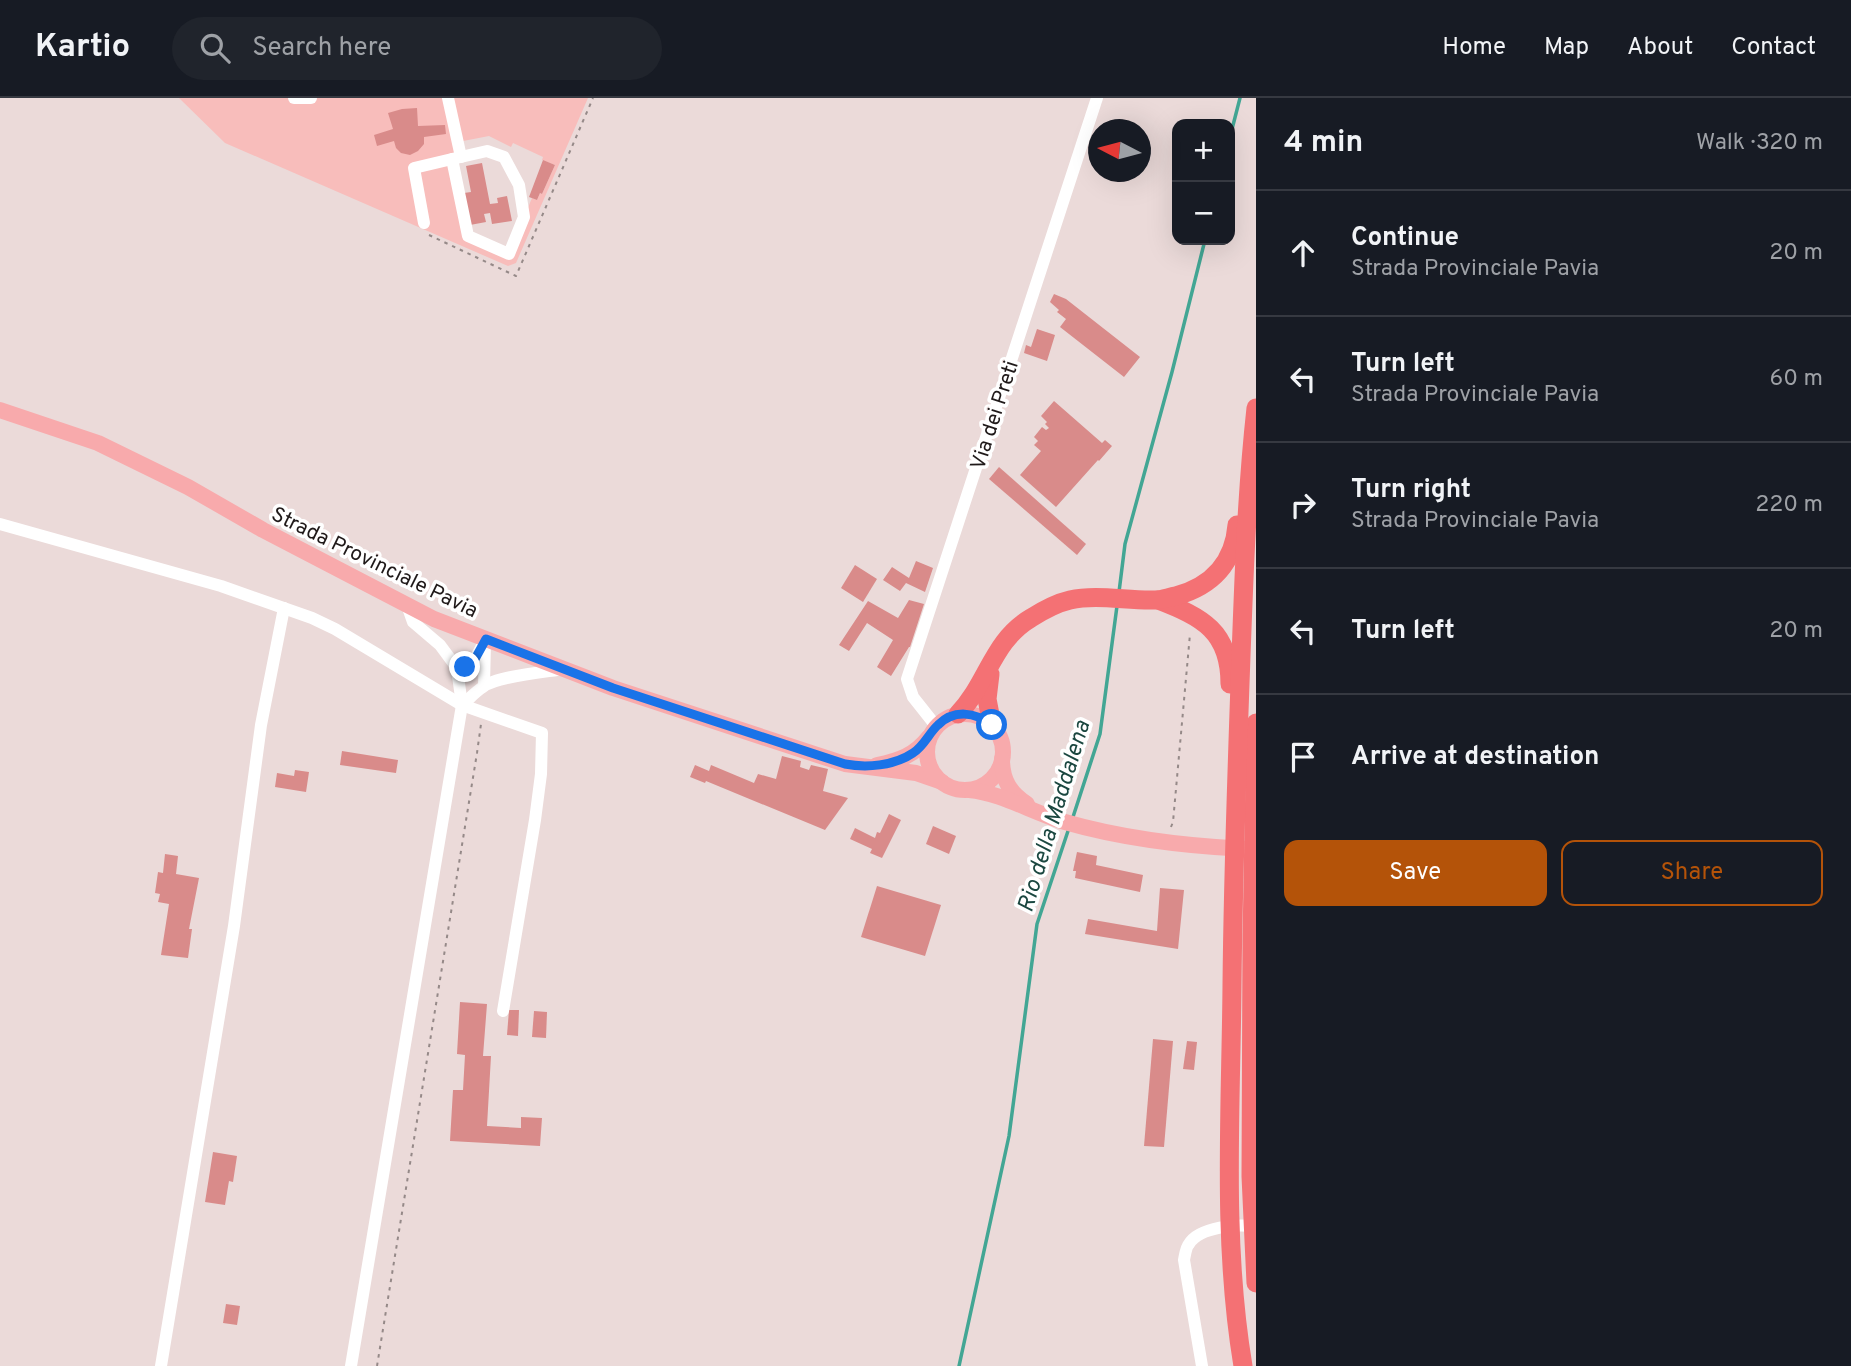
<!DOCTYPE html>
<html lang="en">
<head>
<meta charset="utf-8">
<style>
  :root { --surface:#171b24; --page:#20242c; --text:#f1f3f6; --muted:#9ea1a6; --line:#363941; --accent:#b45309 }
  body { margin:0; font-family:Overpass,sans-serif; background:var(--page); color:var(--text) }
  .controls { position:absolute; right:21px; top:21px; display:grid; overflow:hidden; border-radius:14px; box-shadow:0 7px 28px #0002 }
  .controls button { width:63px; height:63px; display:grid; place-items:center; padding:0; border:0; border-bottom:2px solid var(--line); background:var(--surface); color:var(--text); font:35px sans-serif }
  .compass { position:absolute; left:1088px; top:21px; width:63px; height:63px; border-radius:50%; background:var(--surface); box-shadow:0 7px 28px #0002; rotate:276deg }
  .stop { position:absolute; width:21px; height:21px; margin:-16px; border:5px solid #1a73e8; border-radius:50%; background:#fff }
  .stop.end { background:#1a73e8; border-color:#fff; box-shadow:0 2px 7px #0008 }
  .list { margin:0; padding:0; list-style:none }
  h2 { display:flex; justify-content:space-between; align-items:center; height:91px; margin:0; padding:0 28px; font-size:30px }
  h2 small { font-size:23px; font-weight:400; color:var(--muted) }
  .list li { display:grid; grid-template-columns:46px 1fr auto; gap:21px; align-items:center; box-sizing:border-box; height:126px; padding:0 28px; border-top:2px solid var(--line) }
  .list b { display:block; font-size:26px; white-space:nowrap }
  .list p { margin:0; font-size:23px; white-space:nowrap; color:var(--muted) }
  .list em { font-size:23px; font-style:normal; color:var(--muted) }
  .actions { display:flex; gap:14px; padding:21px 28px }
  .actions a { flex:1; padding:16px 0; border:2px solid var(--accent); border-radius:14px; text-align:center; font-size:24px; color:var(--accent) }
  .actions .main { background:var(--accent); color:#fff }
  .icon { flex:none; width:38px; height:38px; fill:none; stroke:currentColor; stroke-width:2; stroke-linecap:round; stroke-linejoin:round }
  .map { position:relative; flex:none; width:1256px; height:1268px; overflow:hidden }
  header { display:flex; align-items:center; gap:42px; box-sizing:border-box; height:98px; padding:0 35px; background:var(--surface); border-bottom:2px solid var(--line) }
  header strong { font-size:33px }
  nav { display:flex; gap:38px; margin-inline-start:auto; font-size:24px }
  .search { width:490px; height:63px; background:var(--page); display:flex; align-items:center; gap:18px; box-sizing:border-box; padding:0 24px; border-radius:38px; color:var(--muted); font-size:26px }
  main { display:flex }
  aside { flex:1; background:var(--surface) }
  .map>svg:first-child { display:block }
  .green { fill:#f8bdbb; fill-rule:evenodd }
  .lines { fill:none; stroke-linecap:round; stroke-linejoin:round }
  .stream { stroke:#42a694; stroke-width:3.5 }
  .building { fill:#d98b8a }
  .path { stroke:#958988; stroke-width:2; stroke-dasharray:3.5 5; stroke-linecap:butt }
  .minor { stroke:#fff; stroke-width:12 }
  .major { stroke:#f8aaac; stroke-width:16 }
  .highway { stroke:#f47174; stroke-width:19 }
  .route { stroke:#1a73e8; stroke-width:9 }
  .labels { text-anchor:middle; stroke-width:7; stroke-linejoin:round; paint-order:stroke }
  .street-label { font-size:21px; fill:#1f1919; stroke:#fff }
  .water-label { font-size:23px; font-style:italic; fill:#1b4740; stroke:#fff }
</style>
</head>
<body>
<header>
<strong>Kartio</strong>
<div class="search"><svg class="icon" aria-label="search" viewBox="0 0 24 24"><circle cx="10" cy="10" r="6"/><path d="M15 15l6 6"/></svg>Search here</div>
<nav><a>Home</a><a>Map</a><a>About</a><a>Contact</a></nav>
</header>
<main>
<div class="map">
<svg width="1256" height="1268" viewBox="0 0 1256 1268">
  <rect width="100%" height="100%" fill="#ebdad9"/>
  <path class="green" d="M179,0H588L516,165L508,168L225,45ZM489,38L511,49L513,45L543,59L542,62L555,67L542,96L540,95L537,102L532,100L509,155L468,137L453,61L458,44Z"/>
  <g class="lines">
    <g class="stream">
      <path d="M1230,39L1240,0"/>
      <path d="M1119,494L1125,446L1172,274L1205,142"/>
      <path d="M1072,722L1100,636L1117,508"/>
      <path d="M959,1268L1009,1038L1037,826L1069,730"/>
    </g>
  </g>
  <g class="building">
    <path d="M417,10L418,28L445,27L446,36L424,39V46L418,53L410,57L401,55L396,50L394,43L377,48L374,37L393,31L388,15L402,11Z"/>
    <path d="M543,62L555,67L542,96L540,95L537,102L529,99Z"/>
    <path d="M482,65L490,106L498,105L497,100L507,98L512,123L492,126L490,115L484,116L486,124L470,127L464,95L471,94L466,68Z"/>
    <path d="M1054,196L1066,201L1140,259L1124,279L1060,229L1066,221L1057,214L1059,212L1050,204Z"/>
    <path d="M1037,231L1055,237L1047,263L1024,255L1026,247L1031,249Z"/>
    <path d="M1054,303L1102,345L1105,342L1112,348L1099,363L1098,362L1056,409L1020,377L1041,353L1034,347L1038,343L1034,339L1042,329L1046,332L1049,330L1045,326L1047,324L1041,318Z"/>
    <path d="M999,369L1086,446L1077,457L989,381Z"/>
    <path d="M916,463L933,470L925,494L906,485L900,493L883,482L892,469L909,480Z"/>
    <path d="M855,467L877,481L863,504L841,490Z"/>
    <path d="M909,502L924,506L910,549H909L891,578L877,569L893,542L867,525L849,553L839,547L868,503L898,520Z"/>
    <path d="M342,653L398,662L396,675L340,667Z"/>
    <path d="M782,658L801,663L800,669L809,672L811,667L828,671L823,693L848,700L825,732L706,683L705,685L690,679L695,667L709,673L711,667L754,685L758,676L776,681Z"/>
    <path d="M295,672L309,674L306,694L275,689L277,675L294,678Z"/>
    <path d="M889,716L901,722L882,760L870,755L872,751L850,741L855,730L875,740L877,734L880,735Z"/>
    <path d="M933,728L956,738L949,756L926,746Z"/>
    <path d="M1077,754L1097,758L1096,767L1143,777L1140,794L1075,780L1076,773H1073Z"/>
    <path d="M165,756L178,758L176,776L199,780L189,831H192L188,860L161,857L169,806L158,804L160,796L155,795L158,774L163,775Z"/>
    <path d="M877,788L941,807L925,858L861,839Z"/>
    <path d="M1160,790L1184,792L1178,851L1085,836L1088,821L1157,833Z"/>
    <path d="M460,904L487,906L483,958H491L487,1028L521,1030V1019L542,1020L540,1048L450,1043L453,992H463L465,957L457,956Z"/>
    <path d="M509,912H519L518,938L507,937Z"/>
    <path d="M534,913L547,914L546,940L532,939Z"/>
    <path d="M1153,941L1173,943L1164,1049L1144,1048Z"/>
    <path d="M1187,943L1197,944L1194,972L1183,971Z"/>
    <path d="M213,1054L237,1058L233,1084L229,1083L225,1107L205,1104Z"/>
    <path d="M226,1206L240,1208L237,1227L223,1225Z"/>
  </g>
  <g class="lines">
    <g class="path">
      <path d="M429,137L516,178L593,0"/>
      <path d="M1171,729L1173,724L1190,536"/>
      <path d="M377,1268L477,655L481,626"/>
    </g>
    <g class="minor">
      <path d="M294,0H311"/>
      <path d="M448,0L461,59"/>
      <path d="M487,53L504,59L519,87L524,119L509,156L468,138L452,61Z"/>
      <path d="M424,125L414,70L452,61"/>
      <path d="M0,426L221,488L312,520L335,531L462,607L542,635L541,676L535,722L503,913"/>
      <path d="M458,578L465,569L475,561L486,541"/>
      <path d="M484,587L485,545"/>
      <path d="M462,607C469,601 475,594 483,589C496,578 546,574 564,571"/>
      <path d="M936,628L913,599L907,581L1097,0"/>
      <path d="M161,1268L234,828L261,627L284,510"/>
      <path d="M351,1268L462,607L458,578L454,566L440,547L413,524L407,507"/>
      <path d="M1202,1268L1184,1162C1185,1157 1186,1149 1189,1146C1199,1129 1239,1125 1256,1129"/>
    </g>
    <g class="major">
      <path d="M0,312L98,345L188,389L263,432L434,521L613,590L845,666L916,675L942,684"/>
      <circle cx="965" cy="654" r="38"/>
      <path d="M1002,661C1002,682 1010,695 1027,706"/>
      <path d="M877,667C899,663 915,657 929,639"/>
      <path d="M969,692C1002,695 1033,715 1065,724C1124,741 1185,748 1246,751"/>
    </g>
    <g class="highway">
      <path d="M1158,502C1202,519 1230,533 1230,586"/>
      <path d="M990,576L987,601L992,627"/>
      <path d="M958,616C988,585 992,543 1031,520C1042,513 1057,505 1070,502C1097,496 1127,503 1155,502C1162,502 1169,499 1176,498C1212,488 1234,465 1237,427"/>
      <path d="M1256,625L1252,841L1251,1078L1256,1185"/>
      <path d="M1243,1268C1222,1143 1231,1013 1232,887C1233,777 1237,668 1241,558C1244,475 1247,392 1256,310"/>
    </g>
  </g>
  <g class="lines">
    <path class="route" d="M465,569L475,561L486,541L613,590L845,666C866,670 894,668 913,655C924,648 929,635 938,627C954,611 975,614 992,627"/>
  </g>
  <g class="labels">
    <g class="street-label">
      <text transform="translate(994 317) rotate(-72)" y="7">Via dei Preti</text>
      <text transform="translate(375 464) rotate(26)" y="7">Strada Provinciale Pavia</text>
    </g>
    <g class="water-label">
      <text transform="translate(1053 718) rotate(-73)" y="8">Rio della Maddalena</text>
    </g>
  </g>
</svg>
<div class="controls">
<button>+</button>
<button>−</button>
</div>
<svg class="compass" viewBox="-18 -18 36 36"><path d="M0-13l5 13h-10z" fill="#e53935"/><path d="M0 13l5-13h-10z" fill="#9ea1a6"/></svg>
<div class="stop" style="left:992px;top:627px"></div>
<div class="stop end" style="left:465px;top:569px"></div>
</div>
<aside>
<h2>4 min<small>Walk · 320 m</small></h2>
<ul class="list">
<li><svg class="icon" aria-label="ahead" viewBox="0 0 24 24"><path d="M12 20V5M6 11l6-6 6 6"/></svg><div><b>Continue</b><p>Strada Provinciale Pavia</p></div><em>20 m</em></li>
<li><svg class="icon" aria-label="left" viewBox="0 0 24 24"><path d="M17 20v-9H6M10 6l-5 5 5 5"/></svg><div><b>Turn left</b><p>Strada Provinciale Pavia</p></div><em>60 m</em></li>
<li><svg class="icon" aria-label="right" viewBox="0 0 24 24"><path d="M7 20v-9h11M14 6l5 5-5 5"/></svg><div><b>Turn right</b><p>Strada Provinciale Pavia</p></div><em>220 m</em></li>
<li><svg class="icon" aria-label="left" viewBox="0 0 24 24"><path d="M17 20v-9H6M10 6l-5 5 5 5"/></svg><div><b>Turn left</b></div><em>20 m</em></li>
<li><svg class="icon" aria-label="arrive" viewBox="0 0 24 24"><path d="M6 21V4h12l-3 4 3 4H6"/></svg><div><b>Arrive at destination</b></div></li>
</ul>
<div class="actions"><a class="main">Save</a><a>Share</a></div>
</aside>
</main>
</body>
</html>
